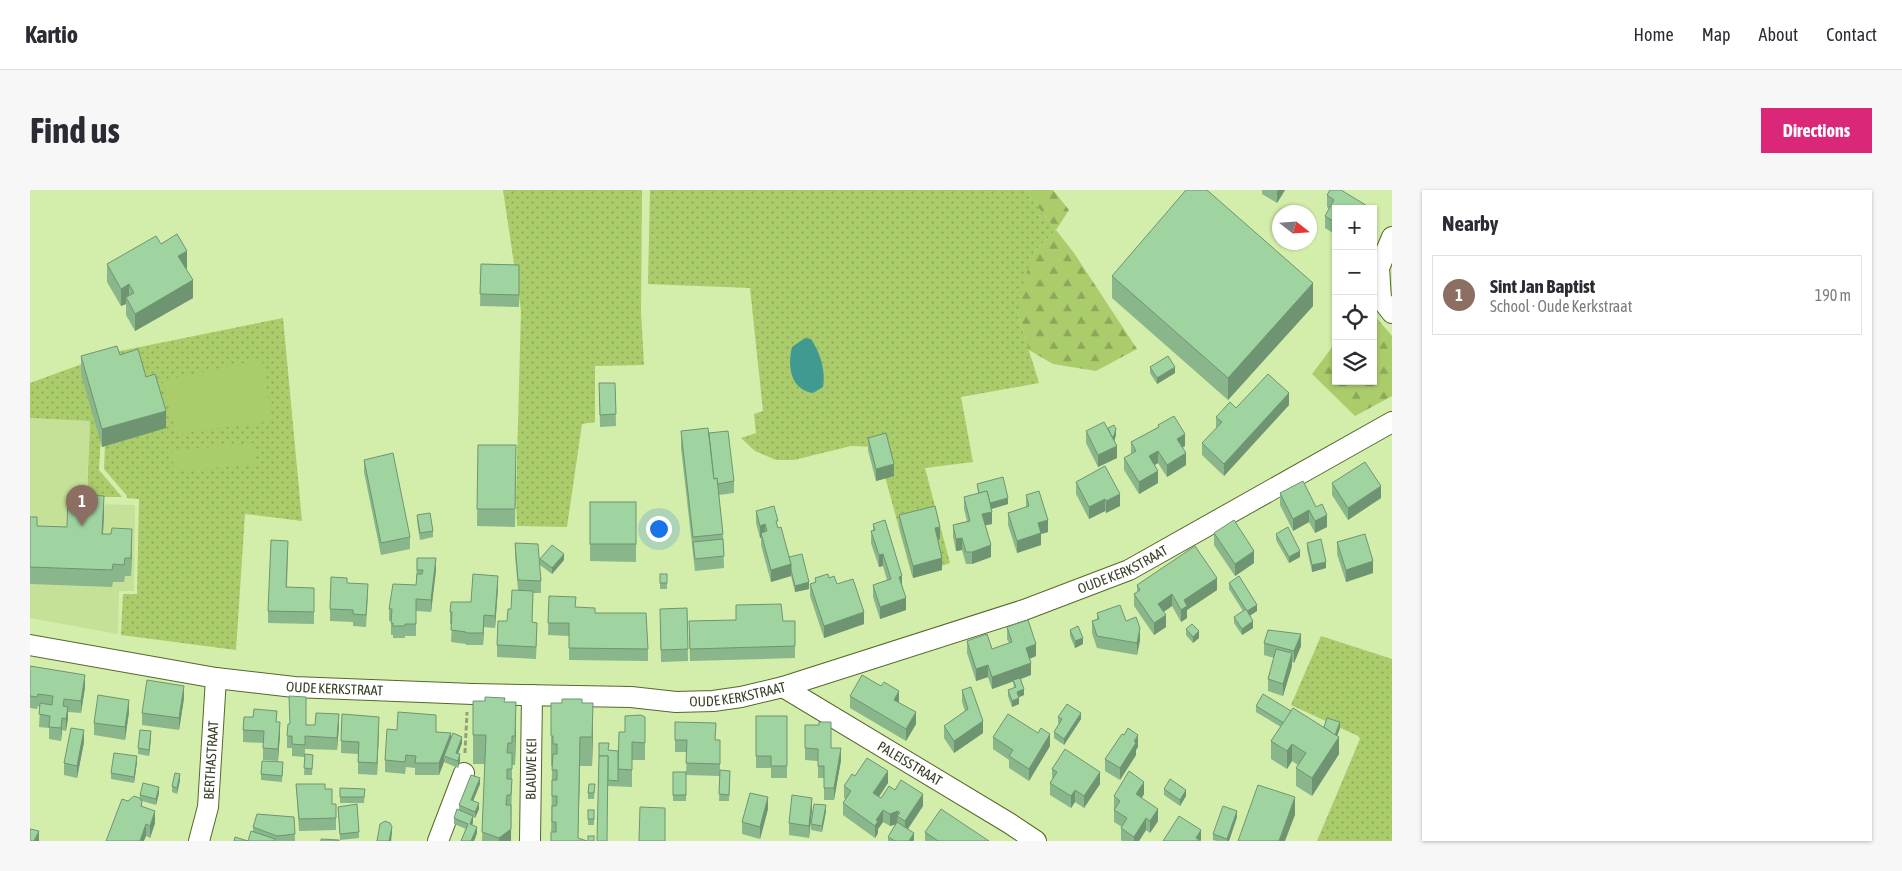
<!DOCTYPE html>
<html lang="en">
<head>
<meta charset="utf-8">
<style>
  :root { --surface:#fff; --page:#f7f7f7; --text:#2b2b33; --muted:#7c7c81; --line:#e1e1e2; --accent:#db2777 }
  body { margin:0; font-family:"Asap Condensed",sans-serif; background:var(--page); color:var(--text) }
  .controls { position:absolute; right:15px; top:15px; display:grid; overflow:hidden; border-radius:0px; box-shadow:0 1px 4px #0004 }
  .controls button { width:45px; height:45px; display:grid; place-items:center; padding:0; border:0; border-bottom:1px solid var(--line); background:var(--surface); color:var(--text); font:25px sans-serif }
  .compass { position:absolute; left:1242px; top:15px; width:45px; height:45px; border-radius:50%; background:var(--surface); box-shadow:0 1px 4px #0004; rotate:107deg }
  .you { position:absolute; left:628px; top:338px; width:18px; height:18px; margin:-12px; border:4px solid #fff; border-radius:50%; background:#1a73e8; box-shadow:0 0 0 8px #1a73e833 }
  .badge { display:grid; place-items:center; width:32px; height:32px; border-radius:50%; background:var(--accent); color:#fff; font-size:16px; font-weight:700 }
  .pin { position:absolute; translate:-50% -41px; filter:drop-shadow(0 1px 2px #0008) }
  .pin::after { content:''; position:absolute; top:26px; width:18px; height:15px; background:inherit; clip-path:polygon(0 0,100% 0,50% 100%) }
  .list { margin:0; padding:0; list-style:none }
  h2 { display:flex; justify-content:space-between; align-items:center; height:65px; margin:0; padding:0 20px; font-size:21px }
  h2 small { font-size:16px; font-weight:400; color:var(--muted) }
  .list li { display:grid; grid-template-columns:32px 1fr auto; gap:15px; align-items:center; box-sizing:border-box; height:80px; margin:0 10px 10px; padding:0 10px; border:1px solid var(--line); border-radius:0px }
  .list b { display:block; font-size:19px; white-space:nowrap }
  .list p { margin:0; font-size:16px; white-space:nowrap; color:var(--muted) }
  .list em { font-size:16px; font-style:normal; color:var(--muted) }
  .icon { flex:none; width:28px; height:28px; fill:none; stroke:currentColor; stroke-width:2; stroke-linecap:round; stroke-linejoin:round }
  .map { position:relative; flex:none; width:1362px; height:651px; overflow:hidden; border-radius:0px }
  header { display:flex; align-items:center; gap:30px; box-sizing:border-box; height:70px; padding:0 25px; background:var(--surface); border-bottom:1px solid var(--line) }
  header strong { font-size:24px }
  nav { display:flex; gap:28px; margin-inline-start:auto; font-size:18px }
  .intro { display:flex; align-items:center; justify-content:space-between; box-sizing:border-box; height:120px; padding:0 30px }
  h1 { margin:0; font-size:35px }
  .button { padding:12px 22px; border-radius:0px; background:var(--accent); color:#fff; font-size:18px; font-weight:700 }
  main { display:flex; gap:30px; padding:0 30px }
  aside { flex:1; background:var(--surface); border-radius:0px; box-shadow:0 1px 4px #0004 }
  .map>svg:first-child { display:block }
  .built { fill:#c5e198 }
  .grass { fill:url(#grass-dots) }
  .forest { fill:url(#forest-firs) }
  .park { fill:#aacc6b }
  .water { fill:#409a91 }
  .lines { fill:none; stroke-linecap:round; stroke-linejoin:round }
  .minor-casing { stroke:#54692c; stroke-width:22 }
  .path { stroke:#8fa271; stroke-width:3; stroke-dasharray:5 2.5; stroke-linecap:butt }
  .minor { stroke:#fff; stroke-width:20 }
  .wall { fill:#89b68a }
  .shaded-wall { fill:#6f9471 }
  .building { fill:#9fd4a1; stroke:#6f9471 }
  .labels { text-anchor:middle; stroke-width:4.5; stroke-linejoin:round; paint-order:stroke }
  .street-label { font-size:14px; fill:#374126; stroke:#e0fab8 }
</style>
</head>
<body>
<header>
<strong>Kartio</strong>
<nav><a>Home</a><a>Map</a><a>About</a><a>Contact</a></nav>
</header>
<div class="intro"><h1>Find us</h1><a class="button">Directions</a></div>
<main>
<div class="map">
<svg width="1362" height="651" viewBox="0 0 1362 651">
  <defs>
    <pattern id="grass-dots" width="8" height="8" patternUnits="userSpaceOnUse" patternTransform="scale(1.25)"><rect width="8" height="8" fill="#aacc6b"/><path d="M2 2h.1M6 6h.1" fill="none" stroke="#8ba758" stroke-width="1.8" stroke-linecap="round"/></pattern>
    <pattern id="forest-firs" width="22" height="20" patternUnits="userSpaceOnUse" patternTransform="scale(1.25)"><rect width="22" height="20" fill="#aacc6b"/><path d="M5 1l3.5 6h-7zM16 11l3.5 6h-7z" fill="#8ba758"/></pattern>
  </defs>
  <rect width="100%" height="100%" fill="#d3edab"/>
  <path class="built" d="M0,228L60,231L56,314L105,315L104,401H89L88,444L0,428Z"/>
  <g class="grass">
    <path d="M473,0H612L611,122L614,175L565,176V232L552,234L537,337L487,336L486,309L491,121Z"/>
    <path d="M620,0H995L1026,40L1004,62L988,125L1009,193L931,207L943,272L895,278L920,373L882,386L847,257L821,256L764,270H746L725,261L711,248L726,243L724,224L733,221L720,98L618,94Z"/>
    <path d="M253,128L272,331L215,324L206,460L91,445L93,404H107L109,309L97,308V306L74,279L76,231L72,230L69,280L92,307H57L60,231L0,228V193L85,162Z"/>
    <path d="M1291,446L1362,469V651H1287L1330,549L1328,546L1261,515Z"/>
  </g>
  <g class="forest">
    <path d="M995,0H1023L1039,20L1026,40L1044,63L1107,159L1066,181L1023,174L999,160L988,125L993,94L1004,62L1026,40Z"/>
    <path d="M1345,126L1362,146V206L1325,226L1282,184L1306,152V191H1343V127Z"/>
  </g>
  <g class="park">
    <path d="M232,169L242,231L146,244L132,191Z"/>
    <path d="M223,253L225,274L143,282L142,261Z"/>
  </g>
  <path class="water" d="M775,148L781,149C790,162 796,181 793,197L783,203C761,200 757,177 762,157Z"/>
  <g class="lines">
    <g class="minor-casing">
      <g id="minor">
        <path d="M1362,47L1349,78L1351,109L1362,123"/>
        <path id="s1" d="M0,455L186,488L264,497L443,504L601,507L646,512L683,511L711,507L753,497L994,420L1099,380L1362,232"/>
        <path id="s2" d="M753,497L979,633L1006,651"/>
        <path id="s3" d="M169,651L178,617L186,488"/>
        <path d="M408,651L434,583"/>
        <path id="s4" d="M500,651L502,505"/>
      </g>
    </g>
    <path class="path" d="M435,563L437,522"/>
    <use href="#minor" class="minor"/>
  </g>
  <g class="wall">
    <path d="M1232,0H1255L1247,13L1232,4Z"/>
    <path d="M1297,5L1339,19H1306V45L1295,38V26L1299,19L1297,17Z"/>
    <path d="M131,54L157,78L156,79L163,108L105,141L96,125V114L91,116L77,92V74Z"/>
    <path d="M451,74L489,75V117L450,116Z"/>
    <path d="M1082,86L1283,116L1198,210L1082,108Z"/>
    <path d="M90,165L116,187L136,238L72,257L51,184V166Z"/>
    <path d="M1120,177L1145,183L1127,194L1120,183Z"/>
    <path d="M569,193H585L586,236L570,237Z"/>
    <path d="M1259,215L1194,286L1172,265V253L1186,239V227L1206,218Z"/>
    <path d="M1128,235L1155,256L1152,258L1156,275L1137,287L1128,273L1125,275L1128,293L1109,304L1094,280V268L1101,264V252L1128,237Z"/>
    <path d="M1078,238L1086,245L1084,251L1087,268L1068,277L1056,253V241Z"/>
    <path d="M651,241L679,243L704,291V303L689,305L693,344L694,378L665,381L651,258Z"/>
    <path d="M838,248L864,286L846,291L838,260Z"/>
    <path d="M448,255H486L485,337L447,336Z"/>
    <path d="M334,270L380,347V359L351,365L334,282Z"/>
    <path d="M1046,292L1090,316L1076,323L1075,321L1059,329L1046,304Z"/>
    <path d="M1302,293L1351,308L1318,330L1302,305Z"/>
    <path d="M947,294L978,314L961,319L962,334L955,335L961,367L942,374H936L932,360L926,361L923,347V335L937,331L934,319V307L948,303Z"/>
    <path d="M1250,303L1286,317L1297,337L1285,343L1279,332L1263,341L1250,315Z"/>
    <path d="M996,305L1018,342L1011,344V355L987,363L978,335V323L996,317Z"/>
    <path d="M560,312H606V372L560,371Z"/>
    <path d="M726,321L748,338L759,367L779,399L765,402L761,386L741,392L731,355V348H730L726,333Z"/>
    <path d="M74,323L73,344L102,356L101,386H95L94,392H83L82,397L0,394V327L7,336L37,337Z"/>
    <path d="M387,325L403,341V347L390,350L387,331Z"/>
    <path d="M869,325L910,349L908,350L912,380L883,388L869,337Z"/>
    <path d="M843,334L872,395L876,420L850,429L843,407V395L857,390L853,376L849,377L841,353V341H843Z"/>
    <path d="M1184,343L1224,373L1205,386L1184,355Z"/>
    <path d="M1246,344L1270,367L1259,373L1246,350Z"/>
    <path d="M1307,352L1343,383L1316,392L1307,364Z"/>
    <path d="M485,353L511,391V403H503L502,432L507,445L506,469L467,467V455L477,431L488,400L485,365Z"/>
    <path d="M1277,353L1296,378L1282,382L1277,359Z"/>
    <path d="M258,363L257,397L284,410V434L238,433V421Z"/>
    <path d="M387,368L406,380L401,422L386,421V446H375V448H363V445H361V431H359V419L386,395Z"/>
    <path d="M510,369L534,370L522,384L510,375Z"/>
    <rect x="630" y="384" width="7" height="15"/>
    <path d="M785,388H799L807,394L834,434L794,448L780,406V394L785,392Z"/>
    <path d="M317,393L338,406L336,437L323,436V432L300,431V419Z"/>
    <path d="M1199,393L1227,421L1220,426L1223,438L1212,445L1204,433V427L1213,421L1199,399Z"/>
    <path d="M1107,395L1187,400L1157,420V428L1151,432L1142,416L1133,422L1136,437L1124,445L1104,416V404L1107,402Z"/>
    <path d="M468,398L465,438L454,437L453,455H436V454L421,452L422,434H420V422Z"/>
    <path d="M519,406L545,417L565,423L618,459V471L539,470V446L518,445Z"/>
    <path d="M657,418L658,471L631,472L630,431Z"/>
    <path d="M1067,423L1096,431L1110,450L1107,465L1067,458L1062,443V431L1067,429Z"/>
    <path d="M659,431H765V468L660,471Z"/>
    <path d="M977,437L1006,466L1000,469L1001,485L991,489L994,505L989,507V514L982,517L978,506V500L984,498L983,491L962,499L958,487L946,491L937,463V451L962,459L979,453L977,449Z"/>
    <path d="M1156,439L1169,448L1163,453L1156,445Z"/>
    <path d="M1040,440L1053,454L1045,458L1040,446Z"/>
    <path d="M1234,453L1271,456L1264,473L1262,472V476L1253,506L1238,501V489L1244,468L1234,465Z"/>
    <path d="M0,479L55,497L51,523L38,522L36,541L32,540L31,551L19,549V538L9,537L10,517L8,516L7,519L0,518Z"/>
    <path d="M851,496L869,513L886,534L876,551L820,518V506Z"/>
    <path d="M932,500L953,543L924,563L914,548V536L935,521L932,512Z"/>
    <path d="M154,508L149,540L112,535V523Z"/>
    <path d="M443,511L475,512L486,541L485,575H482V583L481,651H452L455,574H443Z"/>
    <path d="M521,513H552L563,543L562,576H550L548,648L521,651L522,576H521Z"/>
    <path d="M1226,516L1261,521L1294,537L1310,538L1307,546L1309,564L1282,606L1266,596V578L1268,575L1262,571L1257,579L1241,569V551L1251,537L1226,522Z"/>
    <path d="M99,522L95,550L64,545V533Z"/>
    <path d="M726,526H757V588H741V578H726Z"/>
    <path d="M615,527V570H602V597L578,596V578L567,651L579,560L588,561L595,542Z"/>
    <path d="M1028,527L1051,529L1034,555L1024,548V542L1029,533H1028Z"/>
    <path d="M247,532L250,544L248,571L233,570V553L213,552V540Z"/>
    <path d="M645,532L686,550H690V582L700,587L699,611H689L690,586L656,585L657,562H645Z"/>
    <path d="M260,534L309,536L307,560L275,559V564L283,565L282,585H274L275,567L262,566V558H257V546Z"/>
    <path d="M775,535L801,558L811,570L804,610H794V588H788V571L775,570Z"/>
    <path d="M349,539L347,585L328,584V564L311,563V551Z"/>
    <path d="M406,542L421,549L432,553L428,563L430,571L428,578L414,572L409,585H385V578L376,577L375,584L355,582V570Z"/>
    <path d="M963,547L1020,556L999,591L979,578V570L963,559Z"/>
    <path d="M121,548L119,566L108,564V558Z"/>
    <path d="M54,552L47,588L34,585V573Z"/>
    <path d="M1108,557L1106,560V565L1090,590L1075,581V569Z"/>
    <path d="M107,572L104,593L81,589V583Z"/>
    <path d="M253,578L252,592L231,590V584Z"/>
    <path d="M1022,579L1070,594L1054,618L1045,612L1041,618L1020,605V593L1022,590Z"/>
    <rect x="643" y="582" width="13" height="29"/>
    <path d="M825,586L858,593L849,607L851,608L893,616L878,639L884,650L883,651H858V647L866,634L860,636L853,632L848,639V643L845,648L813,625V613L816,609L814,608V596Z"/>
    <path d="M150,590L147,604L142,602V596Z"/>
    <path d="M266,594L295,599L302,614H306V640L269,641Z"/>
    <path d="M450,594L443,611L449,619L445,628L443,627V632L442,635L447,643L444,651H431L436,639L424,634V628L429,620V615Z"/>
    <path d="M565,594L564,609H558V603Z"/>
    <path d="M310,598L335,599L334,613H310Z"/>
    <path d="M1134,599L1156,606L1150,616L1134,605Z"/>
    <path d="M129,603L126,615L112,611V617L125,633L120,648L116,646L98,611L110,609V605Z"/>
    <path d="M1114,604L1112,608L1128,631L1120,643L1116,640L1109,651H1092L1091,650V638L1092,637L1084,632V620L1085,619H1084V606Z"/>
    <path d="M308,617L329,642V648L310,650Z"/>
    <path d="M738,619L730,649L712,644V632Z"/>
    <rect x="558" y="620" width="6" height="15"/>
    <path d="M782,620L779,648L759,645V633Z"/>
    <path d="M796,621L792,642L781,640V634Z"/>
    <path d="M264,627L265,651H218L223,642V637Z"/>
    <path d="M1207,627L1199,651H1187L1183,650V644Z"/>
    <path d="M895,642L959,651H895Z"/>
  </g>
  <g class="shaded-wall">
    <path d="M1248,0H1255L1247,13V1Z"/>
    <path d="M157,61V78L148,83V66Z"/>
    <path d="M163,90V108L105,141V124Z"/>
    <path d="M1283,93V116L1198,210V188Z"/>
    <path d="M99,94V112L96,107V114L91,116V99Z"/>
    <path d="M1145,177V183L1127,194V188Z"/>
    <path d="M1259,203V215L1194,286V274Z"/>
    <path d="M136,221V238L72,257V239Z"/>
    <path d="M1086,239V245L1084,252L1080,248Z"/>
    <path d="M1155,244V256L1147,261V249Z"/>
    <path d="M1087,256V268L1068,277V265Z"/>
    <path d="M1128,261V273L1119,278V266Z"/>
    <path d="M1156,263V275L1137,287V275Z"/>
    <path d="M864,274V286L846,291V279Z"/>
    <path d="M1128,281V293L1109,304V292Z"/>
    <path d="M1351,296V308L1318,330V318Z"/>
    <path d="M1090,304V316L1076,323V311Z"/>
    <path d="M74,306V323L72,361V344Z"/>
    <path d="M978,308V314L958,320V313Z"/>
    <path d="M1075,309V321L1059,329V317Z"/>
    <path d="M1279,320V332L1263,341V329Z"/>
    <path d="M962,322V334L952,336V324Z"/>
    <path d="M1297,325V337L1285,343V331Z"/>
    <path d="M1018,330V342L1011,344V355L987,363V351L1008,333Z"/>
    <path d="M735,334V346L731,343V348H730V336Z"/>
    <path d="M910,337V349L905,350V338Z"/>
    <path d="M102,339V356L101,386V368Z"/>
    <path d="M932,348V360L926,361V349Z"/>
    <path d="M961,355V367L942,374V362Z"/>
    <path d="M1224,361V373L1205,386V374Z"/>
    <path d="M1270,361V367L1259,373V367Z"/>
    <path d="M534,364V370L522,384V378Z"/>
    <path d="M853,364V376L849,377V365Z"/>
    <path d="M406,368V380L401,422V410Z"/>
    <path d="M912,368V380L883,388V376Z"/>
    <path d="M1343,371V383L1316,392V380Z"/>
    <path d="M1296,372V378L1282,382V375Z"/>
    <path d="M761,374V386L741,392V380Z"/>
    <path d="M468,386V398L465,438V426Z"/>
    <path d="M872,386V398L869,387Z"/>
    <path d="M1187,388V400L1157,420V428L1151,432V420L1154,410Z"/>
    <path d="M779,392V399L765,402V396Z"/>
    <path d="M1142,404V416L1128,426V414Z"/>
    <path d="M876,408V420L850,429V417Z"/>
    <path d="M1227,415V421L1217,427V421Z"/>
    <path d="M834,422V434L794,448V436Z"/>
    <path d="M454,425V437L453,455V443Z"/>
    <path d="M1136,425V437L1124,445V433Z"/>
    <path d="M1223,431V438L1212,445V439Z"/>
    <path d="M1110,438V450L1107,465V453Z"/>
    <path d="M1169,441V448L1163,453V447Z"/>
    <path d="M1271,444V456L1264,473V461Z"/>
    <path d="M1053,448V454L1045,458V451Z"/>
    <path d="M1006,454V466L996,470V458Z"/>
    <path d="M1262,463V476L1253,506V494Z"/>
    <path d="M1001,473V485L962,499V487Z"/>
    <path d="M958,475V487L946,491V479Z"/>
    <path d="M55,485V497L51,523V511Z"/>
    <path d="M154,496V508L149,540V528Z"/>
    <path d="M994,499V505L987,508V502Z"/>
    <path d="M869,501V513L864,510Z"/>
    <path d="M989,508V514L982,517V511Z"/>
    <path d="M99,510V522L95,550V537Z"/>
    <path d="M486,512V541L485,575V546Z"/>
    <path d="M563,513V543L562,576V547Z"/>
    <path d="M38,517V529L36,541V529Z"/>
    <path d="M886,522V534L876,551V539Z"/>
    <path d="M1051,523V529L1034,555V549Z"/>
    <path d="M309,524V536L307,560V548Z"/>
    <path d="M349,527V539L347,585V573Z"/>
    <path d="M32,528V540L31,551V538Z"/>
    <path d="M953,531V543L924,563V551Z"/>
    <path d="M250,532V544L248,571V559Z"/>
    <path d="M1310,532V538L1305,552V546Z"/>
    <path d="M54,540V552L47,588V576Z"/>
    <path d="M121,541V548L119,566V560Z"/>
    <path d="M421,543V555L414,566V572L409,585V573Z"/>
    <path d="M1020,544V556L999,591V579Z"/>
    <path d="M1108,545V557L1106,560V565L1090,590V578Z"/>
    <path d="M432,547V553L426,569V563Z"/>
    <path d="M550,547V576L548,651Z"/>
    <path d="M1309,547V564L1282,606V588Z"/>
    <path d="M1262,554V571L1257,579V561Z"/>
    <path d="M811,558V570L804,610V598Z"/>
    <path d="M430,564V571L428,578V571Z"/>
    <path d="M107,566V572L104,593V587Z"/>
    <path d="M858,581V593L843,615V603Z"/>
    <path d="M1070,582V594L1054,618V606Z"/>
    <path d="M150,584V590L147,604V598Z"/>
    <path d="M450,588V594L441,616V610Z"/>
    <path d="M1114,592V604L1106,616V604Z"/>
    <path d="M129,597V603L126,615V609Z"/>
    <path d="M1045,600V612L1041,618V606Z"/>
    <path d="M1156,600V606L1150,616V610Z"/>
    <path d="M893,604V616L875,643V631Z"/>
    <path d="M738,607V619L730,649V637Z"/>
    <path d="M1265,607V625L1255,651H1249Z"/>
    <path d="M782,608V620L779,648V636Z"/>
    <path d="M449,613V619L445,628V622Z"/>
    <path d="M481,615V651H469V648L476,642Z"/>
    <path d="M796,615V621L792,642V636Z"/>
    <path d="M1128,619V631L1120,643V631Z"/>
    <path d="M853,620V632L848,639V643L845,648V636L846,630Z"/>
    <path d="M125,621V633L120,648V636Z"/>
    <path d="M868,621L867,634L860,636V624Z"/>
    <path d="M1207,621V627L1199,651H1197V649Z"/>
    <path d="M443,626V632L440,641V634Z"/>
    <path d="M1116,628V640L1109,651H1104V647Z"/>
    <path d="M116,634V646L114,651H110Z"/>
    <path d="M362,637V643L361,651H359Z"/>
    <path d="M447,637V643L444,651H441Z"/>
    <path d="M1171,640V651L1166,648Z"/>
    <path d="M9,641V651H4Z"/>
    <path d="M884,643V650L883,651H879Z"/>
  </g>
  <g class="building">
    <path d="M1156,0H1177L1283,93L1198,188L1082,86Z"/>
    <path d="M1300,0H1311L1339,17L1338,19H1306V33L1295,26L1304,10L1297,5Z"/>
    <path d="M147,44L157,61L148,66L163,90L105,124L96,107L104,103L99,94L91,99L77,74L126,46L131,54Z"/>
    <path d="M451,74L489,75V105L450,104Z"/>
    <path d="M87,156L90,165L108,159L116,187L125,184L136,221L72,239L51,166Z"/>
    <path d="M1138,166L1145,177L1127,188L1120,177Z"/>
    <path d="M1238,184L1259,203L1194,274L1172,253L1192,232L1186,227L1200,212L1206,218Z"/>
    <path d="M569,193H585L586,224L570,225Z"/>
    <path d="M1144,226L1155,244L1147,249L1156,263L1137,275L1128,261L1119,266L1128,281L1109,292L1094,268L1106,261L1101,252L1129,237L1128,235Z"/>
    <path d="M1074,232L1087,256L1068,265L1056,241Z"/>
    <path d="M1084,235L1086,239L1084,246L1082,247L1078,238Z"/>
    <path d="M678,238L684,289L687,288L693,344L663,347L651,241Z"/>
    <path d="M698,241L704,291L688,294L687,288L684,289L679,243Z"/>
    <path d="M856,243L864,274L846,279L838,248Z"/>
    <path d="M448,255H486L485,319H447Z"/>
    <path d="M363,263L380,347L351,353L334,270Z"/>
    <path d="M1335,272L1351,296L1318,318L1302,293Z"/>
    <path d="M1075,276L1090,304L1076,311L1075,309L1059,317L1046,292Z"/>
    <path d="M973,287L978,308L960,313L957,301L949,303L947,294Z"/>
    <path d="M1273,291L1286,317L1292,314L1297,325L1285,331L1279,320L1263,329L1250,303Z"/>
    <path d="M957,301L962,322L952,324L961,355L942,362H936L932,348L926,349L923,335L940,331L934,307Z"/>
    <path d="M1009,301L1018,330L1008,333L1011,343L987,351L978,323L999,316L996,305Z"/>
    <path d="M38,304L74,306L72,344H81L82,338L102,339L101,368H95L94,375L83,374L82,380L0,377V327H7V336L37,337Z"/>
    <rect x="560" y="312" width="46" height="42"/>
    <path d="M744,316L748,331H746L748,338L751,337L761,374L741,380L731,343L737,341L735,334L730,336L726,321Z"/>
    <path d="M905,316L910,337L905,338L912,368L883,376L869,325Z"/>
    <path d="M400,323L403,341L390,343L387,325Z"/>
    <path d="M855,330L872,386L869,387L876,408L850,417L843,395L861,389L853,364L849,365L841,341L845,340L843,334Z"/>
    <path d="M1204,330L1224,361L1205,374L1184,343Z"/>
    <path d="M1258,337L1270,361L1259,367L1246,344Z"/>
    <path d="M1335,344L1343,371L1316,380L1307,352Z"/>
    <path d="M693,349L694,366L665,369L663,352Z"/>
    <path d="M1291,349L1296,372L1282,375L1277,353Z"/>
    <path d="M241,350L258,351L256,397L284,398V422L238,421Z"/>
    <path d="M485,353L508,354L511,391L488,390Z"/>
    <path d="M522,355L534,364L522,378L510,369Z"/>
    <path d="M1165,356L1187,388L1154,410L1157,416L1151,420L1142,404L1128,414L1136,425L1124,433L1104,404L1110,400L1107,395Z"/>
    <path d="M772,364L779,392L765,396L761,380V374L759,367Z"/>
    <path d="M387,368H406L401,410L386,409V434H375V436H363V433H361L362,419H359L363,394L386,395L387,384H392L393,380H387Z"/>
    <path d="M443,384L468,386L465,426L454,425L453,443H436V442L421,440L422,422H420L421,412H441Z"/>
    <rect x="630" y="384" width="7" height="9"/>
    <path d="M798,384L799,388L804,386L807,394L823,389L834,422L794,436L780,394L786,392L785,388Z"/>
    <path d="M1209,386L1227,415L1217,421L1199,393Z"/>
    <path d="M301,387L317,388V393L338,394L336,425L323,424V420L300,419Z"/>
    <path d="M482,400L503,401L502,432L507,433L506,457L467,455L468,431H477L478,419H481Z"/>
    <path d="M519,406L546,407L545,417L565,418V423H616L618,459L539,458V433H518Z"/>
    <path d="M751,414L753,431H765V456L660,459L659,431L706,430V415Z"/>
    <path d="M1090,415L1096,431L1106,427L1110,438L1107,453L1067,446L1062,431L1069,429L1067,423Z"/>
    <path d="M657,418L658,459L631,460L630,419Z"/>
    <path d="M1216,419L1223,431L1212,439L1204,427Z"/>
    <path d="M998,430L1006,454L996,458L1001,473L962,487L958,475L946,479L937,451L957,444L962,459L982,452L977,437Z"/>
    <path d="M1162,434L1169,441L1163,447L1156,439Z"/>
    <path d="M1048,436L1053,448L1045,451L1040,440Z"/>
    <path d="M1238,440L1271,444L1264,461L1234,453Z"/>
    <path d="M1246,459L1262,463L1253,494L1238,489Z"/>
    <path d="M0,476L55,485L51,511L34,509L33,516L38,517L36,529L32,528L31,538L19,537L20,526L9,524L10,513L22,515L23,506L8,504L7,507L0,506Z"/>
    <path d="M832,485L851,496L854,492L869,501L864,510L886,522L876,539L820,506Z"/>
    <path d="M990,488L994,499L987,502L989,508L982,511L978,500L986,497L983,490Z"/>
    <path d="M117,490L154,496L149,528L112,523Z"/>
    <path d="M941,497L953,531L924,551L914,536L938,519L932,500Z"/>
    <path d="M1233,504L1261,521L1254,533L1226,516Z"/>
    <path d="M68,505L99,510L95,537L64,533Z"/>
    <path d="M259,506L276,507V535H285L286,523L309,524L307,548L275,546V555L262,554V546H257L258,534H260Z"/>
    <path d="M455,507L475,508L474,512H486L485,546H482V553H478L477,563H482V579H477V589H482L481,605H477L476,615H481V639L469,648L452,642L456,545H443V511H455Z"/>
    <path d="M532,509H552V513H563L562,547H550L548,648L557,651H521V642H526V632H522V616H526L527,613V606H522V590H527V580H522L523,564H527V554H523V546H521V513H532Z"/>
    <path d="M1037,514L1051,523L1034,549L1024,542L1032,529L1028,527Z"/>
    <path d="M1263,518L1309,547L1282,588L1266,578L1276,563L1262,554L1257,561L1241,551Z"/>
    <path d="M224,519L247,521L246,532H250L248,559L233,558L234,541L213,540L214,527H223Z"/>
    <path d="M368,522L406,525V542L421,543L409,573H385L386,566L376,565L375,572L355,570L357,539L367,540Z"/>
    <path d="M312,524L349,527L347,573L328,572L329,552L311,551Z"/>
    <path d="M978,524L1008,543L1011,538L1020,544L999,579L979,566L983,560L963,547Z"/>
    <path d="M611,525L615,527V553L602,552V580L588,579L589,542H595V526Z"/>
    <path d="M726,526H757V576H741V566H726Z"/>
    <path d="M1297,528L1310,532L1305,545L1294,537Z"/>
    <path d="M645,532L686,533L685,550H690V574L656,573L657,550H645Z"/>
    <path d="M789,532H801V558H811L804,598H794V576H788V559L775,558V535H789Z"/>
    <path d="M41,538L54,540L47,576L34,573Z"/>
    <path d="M1098,538L1108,545L1104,551L1106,553L1090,578L1075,569L1092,544L1094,545Z"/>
    <path d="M110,540L121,541L119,560L108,558Z"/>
    <path d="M423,543L432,547L426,563L430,564L428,571L414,566Z"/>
    <path d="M569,553H579L578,560L588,561V591L578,590V566H569Z"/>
    <path d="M1035,559L1070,582L1054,606L1045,600L1041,606L1020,593L1027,582L1022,579Z"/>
    <path d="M84,563L107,566L104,587L81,583Z"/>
    <path d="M275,564L283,565L282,579L274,578Z"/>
    <path d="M569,566H578L577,651H567Z"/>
    <path d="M837,568L858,581L843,603L851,608L859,596L865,600L871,590L893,604L875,631L867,626L870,623L868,621L860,624L853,620L846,630L848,631L845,636L813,613L821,601L814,596L822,584L825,586Z"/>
    <path d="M232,571L253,572L252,586L231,584Z"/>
    <path d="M690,580L700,581L699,605L689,604Z"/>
    <path d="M1099,581L1114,592L1106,604L1128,619L1120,631L1116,628L1104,647L1091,638L1097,628L1084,620L1090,611L1084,606Z"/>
    <rect x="643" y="582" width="13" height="23"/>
    <path d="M145,583L150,584L147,598L142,596Z"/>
    <path d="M441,585L450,588L441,610L449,613L445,622L429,615Z"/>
    <path d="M1140,589L1156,600L1150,610L1134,599Z"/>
    <path d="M113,593L129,597L126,609L110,605Z"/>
    <path d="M266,594H295V599H302V614H306V628L269,629Z"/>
    <path d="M559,594H565L564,603H558Z"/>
    <path d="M1228,595L1265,607L1249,651H1208Z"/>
    <path d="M310,598L335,599L334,607H310Z"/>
    <path d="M720,603L738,607L730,637L712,632Z"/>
    <path d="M762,605L782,608L779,636L759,633Z"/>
    <path d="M104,606L110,608L112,612L111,616L125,621L120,636L116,634L110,651H76L92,609L98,611Z"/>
    <path d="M327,614L329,642L310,644L308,617Z"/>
    <path d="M784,614L796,615L792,636L781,634Z"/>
    <path d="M1193,616L1207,621L1197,649L1183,644Z"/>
    <path d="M610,617L635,618V651H609Z"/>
    <path d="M427,619L443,626L440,634L447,637L441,651H431L438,634L424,628Z"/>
    <path d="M911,619L959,651H908L895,642Z"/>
    <rect x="558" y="620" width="6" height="9"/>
    <path d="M227,624L264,627L265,644L247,646L223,637Z"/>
    <path d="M1149,626L1171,640L1166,648L1170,651H1133Z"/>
    <path d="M355,631L360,633L362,637L359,651H347L350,634Z"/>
    <path d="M867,632L884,643L879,651H865L858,647Z"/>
    <path d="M0,639L9,641L4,651H0Z"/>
    <path d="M221,641L245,649L244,651H218Z"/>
    <rect x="558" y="646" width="6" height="5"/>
    <path d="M205,647L218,651H204Z"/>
    <path d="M291,649L309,650V651H291Z"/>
  </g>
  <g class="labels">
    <g class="street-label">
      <text dy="5" stroke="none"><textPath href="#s1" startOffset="1118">OUDE KERKSTRAAT</textPath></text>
      <text dy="5" stroke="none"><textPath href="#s1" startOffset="308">OUDE KERKSTRAAT</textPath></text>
      <text dy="5" stroke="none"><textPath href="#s1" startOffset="712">OUDE KERKSTRAAT</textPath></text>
      <text dy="5" stroke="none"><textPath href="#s3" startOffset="82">BERTHASTRAAT</textPath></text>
      <text dy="5" stroke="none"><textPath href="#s2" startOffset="148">PALEISSTRAAT</textPath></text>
      <text dy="5" stroke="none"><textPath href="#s4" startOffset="72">BLAUWE KEI</textPath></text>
    </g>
  </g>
</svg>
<div class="controls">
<button>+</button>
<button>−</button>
<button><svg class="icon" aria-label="locate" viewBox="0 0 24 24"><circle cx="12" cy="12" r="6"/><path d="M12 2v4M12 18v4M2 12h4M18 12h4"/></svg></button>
<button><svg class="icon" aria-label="layers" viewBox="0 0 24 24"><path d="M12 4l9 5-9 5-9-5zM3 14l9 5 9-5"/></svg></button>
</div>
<svg class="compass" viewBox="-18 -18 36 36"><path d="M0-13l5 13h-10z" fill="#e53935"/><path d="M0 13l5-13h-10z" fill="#7c7c81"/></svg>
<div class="you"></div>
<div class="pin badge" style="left:52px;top:336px;background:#8d6e63">1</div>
</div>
<aside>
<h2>Nearby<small></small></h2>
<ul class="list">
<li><span class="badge" style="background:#8d6e63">1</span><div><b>Sint Jan Baptist</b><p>School · Oude Kerkstraat</p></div><em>190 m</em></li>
</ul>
</aside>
</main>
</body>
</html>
